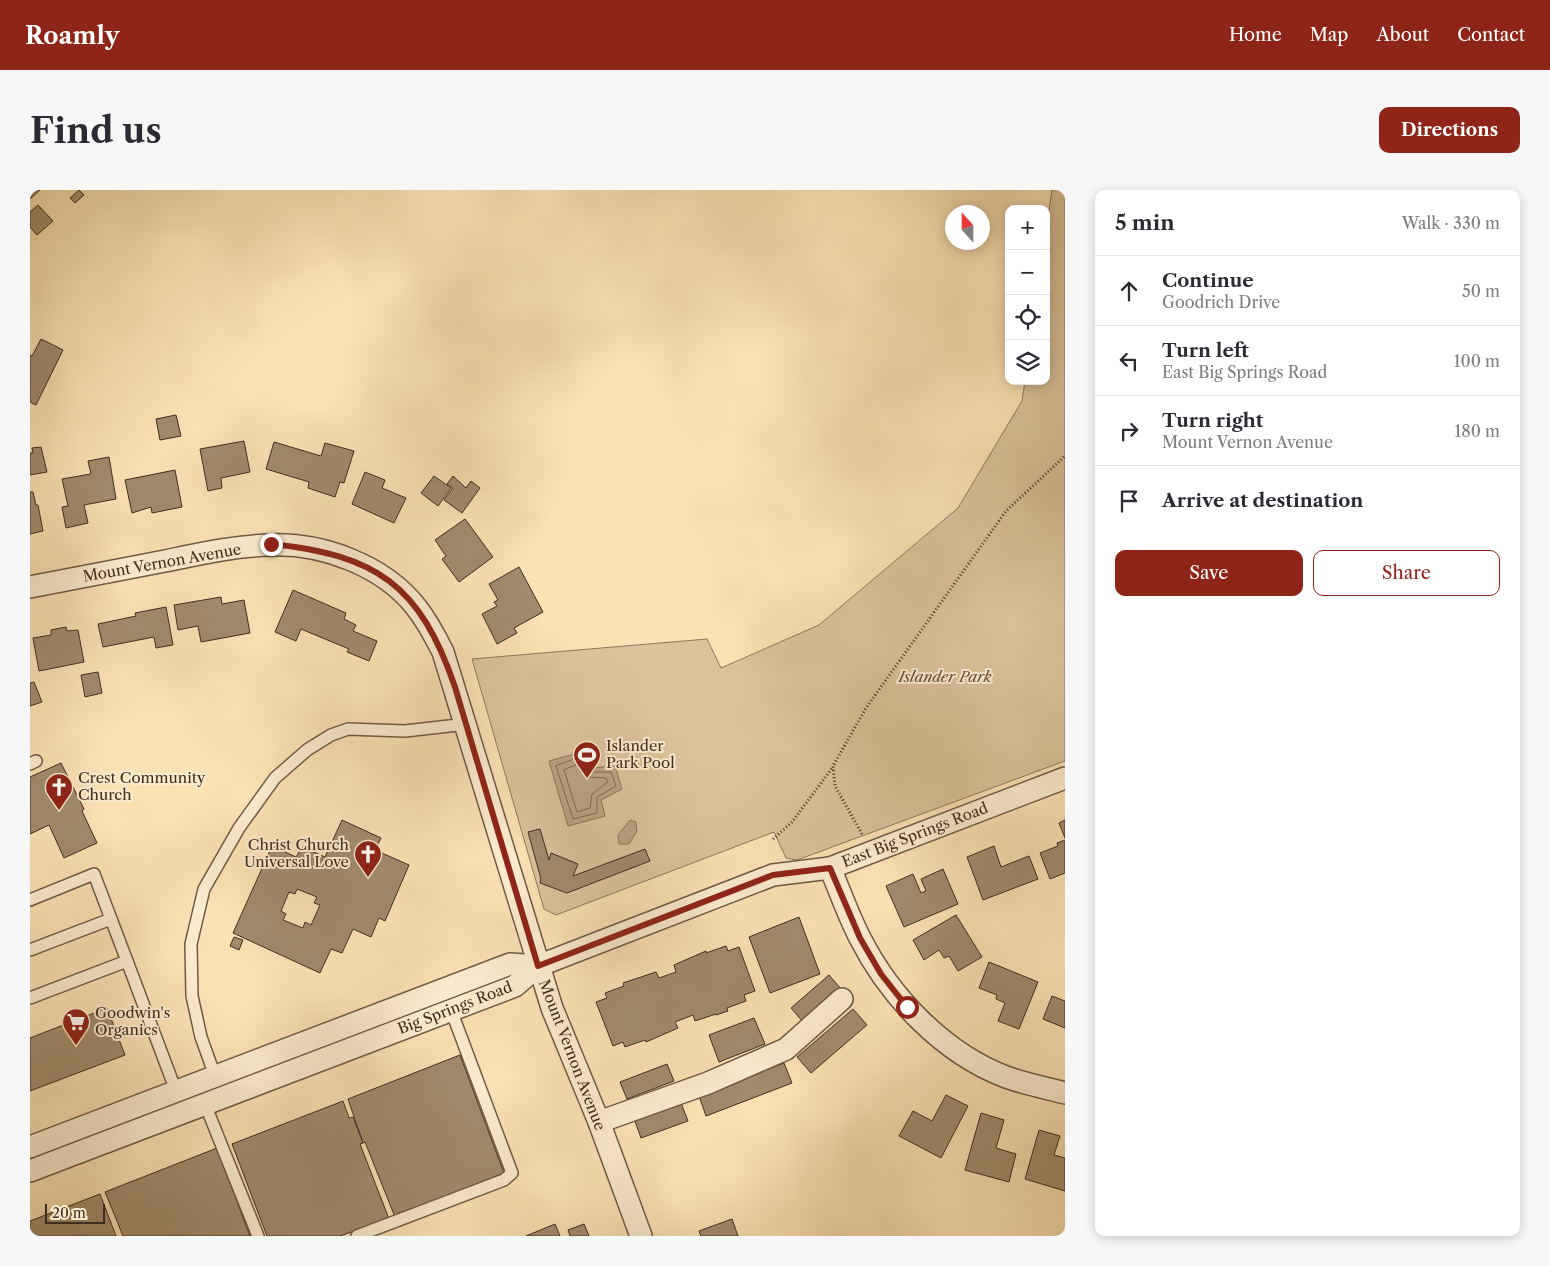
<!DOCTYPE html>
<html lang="en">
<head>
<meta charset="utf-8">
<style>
  :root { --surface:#fff; --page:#f7f7f7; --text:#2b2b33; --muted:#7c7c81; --line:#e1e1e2; --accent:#8f2418 }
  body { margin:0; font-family:"Libre Caslon Text",serif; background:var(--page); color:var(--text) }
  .controls { position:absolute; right:15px; top:15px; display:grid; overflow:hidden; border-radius:10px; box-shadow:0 2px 12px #0003 }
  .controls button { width:45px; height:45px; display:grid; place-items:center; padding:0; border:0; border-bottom:1px solid var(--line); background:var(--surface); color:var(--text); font:25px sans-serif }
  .compass { position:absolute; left:915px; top:15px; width:45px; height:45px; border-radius:50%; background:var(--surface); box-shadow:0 2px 12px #0003; rotate:339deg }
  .scale { position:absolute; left:15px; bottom:12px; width:60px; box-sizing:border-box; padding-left:5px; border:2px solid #402d1f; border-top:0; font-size:14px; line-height:18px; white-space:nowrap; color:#402d1f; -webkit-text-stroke:4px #fceccf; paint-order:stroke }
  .stop { position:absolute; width:15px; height:15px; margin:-11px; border:4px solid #8f2418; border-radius:50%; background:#fff }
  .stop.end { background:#8f2418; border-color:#fff; box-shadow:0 1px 5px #0008 }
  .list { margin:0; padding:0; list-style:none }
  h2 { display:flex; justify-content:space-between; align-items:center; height:65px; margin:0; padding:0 20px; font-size:21px }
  h2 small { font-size:16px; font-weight:400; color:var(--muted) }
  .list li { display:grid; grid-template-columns:32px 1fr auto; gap:15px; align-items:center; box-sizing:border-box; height:70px; padding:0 20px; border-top:1px solid var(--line) }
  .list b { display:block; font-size:19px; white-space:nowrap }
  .list p { margin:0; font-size:16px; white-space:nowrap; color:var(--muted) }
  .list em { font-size:16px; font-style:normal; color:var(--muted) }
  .actions { display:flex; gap:10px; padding:15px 20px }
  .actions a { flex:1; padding:11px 0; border:1px solid var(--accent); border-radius:10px; text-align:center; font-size:18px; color:var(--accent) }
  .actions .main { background:var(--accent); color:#fff }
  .icon { flex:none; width:28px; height:28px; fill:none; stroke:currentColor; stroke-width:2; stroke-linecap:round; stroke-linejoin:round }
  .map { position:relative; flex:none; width:1035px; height:1046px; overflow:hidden; border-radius:10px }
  header { display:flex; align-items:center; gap:30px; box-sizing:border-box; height:70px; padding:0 25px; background:var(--accent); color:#fff }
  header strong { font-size:24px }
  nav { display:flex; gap:28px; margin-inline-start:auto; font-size:18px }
  .intro { display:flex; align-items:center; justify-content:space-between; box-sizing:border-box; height:120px; padding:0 30px }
  h1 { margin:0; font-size:35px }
  .button { padding:12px 22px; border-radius:10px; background:var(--accent); color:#fff; font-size:18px; font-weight:700 }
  main { display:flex; gap:30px; padding:0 30px }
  aside { flex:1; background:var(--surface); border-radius:10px; box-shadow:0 2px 12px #0003 }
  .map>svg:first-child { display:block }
  .green { fill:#dbc39c; stroke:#8e785e }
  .water { fill:#bba482; stroke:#8a745a }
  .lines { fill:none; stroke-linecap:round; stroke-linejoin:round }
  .shore { stroke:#7e6850; stroke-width:1 }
  .building { fill:#a18b6d; stroke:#402d1f; fill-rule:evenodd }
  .service-casing { stroke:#6f5a44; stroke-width:14 }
  .minor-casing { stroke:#6f5a44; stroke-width:24 }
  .path { stroke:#402d1f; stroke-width:3; stroke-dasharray:1 2.5; stroke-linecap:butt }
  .service { stroke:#fceccf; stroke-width:11 }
  .minor { stroke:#fceccf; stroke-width:21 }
  .route { stroke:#8f2418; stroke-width:6 }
  .labels { text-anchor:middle; stroke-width:4; stroke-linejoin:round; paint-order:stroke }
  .street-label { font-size:15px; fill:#402d1f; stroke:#fceccf }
  .park-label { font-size:15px; font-style:italic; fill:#5f4b38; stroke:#fceccf }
  .poi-label { font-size:15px; fill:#402d1f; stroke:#fceccf; text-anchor:start }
</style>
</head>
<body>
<header>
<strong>Roamly</strong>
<nav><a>Home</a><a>Map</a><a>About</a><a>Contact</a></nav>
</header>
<div class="intro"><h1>Find us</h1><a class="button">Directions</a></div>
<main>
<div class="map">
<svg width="1035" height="1046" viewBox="0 0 1035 1046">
  <rect width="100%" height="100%" fill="#fbe2b5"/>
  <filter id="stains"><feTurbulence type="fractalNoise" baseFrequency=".004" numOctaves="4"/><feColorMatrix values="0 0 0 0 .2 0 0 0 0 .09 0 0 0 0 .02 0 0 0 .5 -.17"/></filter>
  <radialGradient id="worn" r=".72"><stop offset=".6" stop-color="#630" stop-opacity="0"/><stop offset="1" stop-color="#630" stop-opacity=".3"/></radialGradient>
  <path class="green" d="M1022,0H1035V571L767,670L756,668L744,642L526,725L514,719L442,469L677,449L691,478L789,435L928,318L992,211L995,191H1016V42Z"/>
  <g class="water">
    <path d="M555,561L561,578L585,576L592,599L571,610L575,626L538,636L519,571Z"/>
    <path d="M600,630L606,632L607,641L599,654H589L588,645Z"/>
  </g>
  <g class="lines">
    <g class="shore">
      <path d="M551,567L559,582H581L586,596L567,607V623L543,629L526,576Z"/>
      <path d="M547,575L556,587L576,588L578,592L562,604L560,618L547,622L534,580Z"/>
    </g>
  </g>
  <g class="building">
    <path d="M0,0H10L0,9Z"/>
    <path d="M49,0L54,5L45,13L40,8Z"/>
    <path d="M8,15L23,31L7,45L0,37V22Z"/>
    <path d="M11,149L33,160L6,215L0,212V165L2,166Z"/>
    <path d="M146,225L151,246L130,250L126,229Z"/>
    <path d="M214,251L220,282L191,288L192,298L178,301L170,259Z"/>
    <path d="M244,252L291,266L295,253L324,261L314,293L310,292L305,307L278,298L279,292L236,279Z"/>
    <path d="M11,257L17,282L0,285V263H3L2,258Z"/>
    <path d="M79,267L86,309L54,315L58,333L36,338L32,317L38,316L32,289L61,284L58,271Z"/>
    <path d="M145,280L152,317L122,323L121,317L102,323L95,290Z"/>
    <path d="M335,282L355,290L352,298L376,308L364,333L322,314Z"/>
    <path d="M404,286L421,298L408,316L391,303Z"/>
    <path d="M423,286L436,298L441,291L450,298L432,323L414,310L423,298L417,294Z"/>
    <path d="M0,302H3L6,315H8L13,341L0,344Z"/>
    <path d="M435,329L463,367L429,392L412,369L416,366L405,350Z"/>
    <path d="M489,377L513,422L484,438L487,443L467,454L452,424L467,416L464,412L468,410L459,394Z"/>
    <path d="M263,400L316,423L314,429L326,435L323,441L347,451L339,471L317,462L319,459L271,439L266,451L245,442Z"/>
    <path d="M191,407L192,414L214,410L220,443L171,452L168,436L148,440L144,415Z"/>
    <path d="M136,417L143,455L126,458L124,447L73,457L68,434L106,426L105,423Z"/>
    <path d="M36,437L37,441L48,440L54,472L9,481L3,448L21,445V440Z"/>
    <path d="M68,482L72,503L55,507L51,485Z"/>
    <path d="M4,492L12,512L0,516V493Z"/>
    <path d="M31,573L54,619L52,621L67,653L34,668L19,635L0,644V587Z"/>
    <path d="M312,630L351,648L345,660L379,675L355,731L349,728L341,747L323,739L312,763L301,759L290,783L203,743L242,656L266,667L272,657L295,667ZM267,699L287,707L284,713L290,715L281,735L275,732L273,738L253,730L256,724L251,721L259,702L265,704Z"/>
    <path d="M1035,630V648L1029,633Z"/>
    <path d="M510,639L519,670L521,663L548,674L543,686L615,659L620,671L537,703L510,693L511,689L498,642Z"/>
    <path d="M1035,650V683L1020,689L1010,663L1028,656L1027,653Z"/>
    <path d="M964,656L971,677L999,666L1008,689L953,710L937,667Z"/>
    <path d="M913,679L928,714L874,737L856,696L883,684L891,703L896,701L891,689Z"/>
    <path d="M926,725L952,767L928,781L919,766L914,768L909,760L894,770L883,750Z"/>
    <path d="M769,727L790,784L740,803L719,747Z"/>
    <path d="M204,747L213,750L209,760L200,756Z"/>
    <path d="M696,756L698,761L709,757L725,801L714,805L716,811L697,818L698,821L686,825V824L665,831L663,825L645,832L648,838L616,852L615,850L595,857L593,852L583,856L566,812L577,808L575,803L594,796L593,793L626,782L629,788L646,782L644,775L676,761V763Z"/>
    <path d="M959,772L1008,792L989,839L968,831L975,813L966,809L967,805L949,798Z"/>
    <path d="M799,785L811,799L773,832L761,818Z"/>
    <path d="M1022,806L1035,811V838L1013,829Z"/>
    <path d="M77,818L95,865L0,901V848Z"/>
    <path d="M823,819L837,835L781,883L767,867Z"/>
    <path d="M724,828L735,854L689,872L679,845Z"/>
    <path d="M430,865L474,983L365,1027L335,952L333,953L318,909Z"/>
    <path d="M754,873L762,893L676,926L669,906Z"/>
    <path d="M637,874L644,891L597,909L590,892Z"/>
    <path d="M916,905L938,916L911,968L869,946L883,921L902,931Z"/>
    <path d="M313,911L319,928L323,927L333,953L330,954L359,1029L310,1046H237L202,954Z"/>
    <path d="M651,913L658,931L611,948L605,931Z"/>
    <path d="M951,923L974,930L966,958L986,964L979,992L935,980Z"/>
    <path d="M1009,940L1030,946L1024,965L1035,968V1001L995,989Z"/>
    <path d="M187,958L220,1046H93L75,1002Z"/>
    <path d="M70,1004L86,1046H0V1031Z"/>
    <path d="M702,1029L708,1046H671L669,1041Z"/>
    <path d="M525,1034L530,1046H496Z"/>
    <path d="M554,1034L559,1046H540L538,1040Z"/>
  </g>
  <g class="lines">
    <g class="service-casing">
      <g id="service">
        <path d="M0,574L6,571"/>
        <path d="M0,710L64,684L97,771"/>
        <path d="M0,760L81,729"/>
        <path d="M0,808L97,771L146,901"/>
        <path d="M185,886L171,847L162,806L161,754L174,699L209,638L245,588L277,560L301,545L318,539L375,541L437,534"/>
        <path d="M175,914L228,1046"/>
        <path d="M327,1046L474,990L482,983L421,820"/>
      </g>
    </g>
    <g class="minor-casing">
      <g id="minor">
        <path d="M0,397C45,388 90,380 135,371C169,364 204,356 240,355C292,353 353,375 386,417C397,431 405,446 413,462L522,818L569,932L611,1046"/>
        <path d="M800,678C810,701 818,725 830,748C860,807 913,863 976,887C995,894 1016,898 1035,903"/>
        <path d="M569,932L678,893L756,859L812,809"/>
        <path d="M0,957L480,774L508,776"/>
        <path d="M0,981L485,796L508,776L743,685L800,678L1035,588"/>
      </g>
    </g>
    <g class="path">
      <path d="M832,644L805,596L803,576L836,518L976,321L1035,266"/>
      <path d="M743,649L762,632L803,577"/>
    </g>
    <use href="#service" class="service"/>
    <use href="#minor" class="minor"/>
  </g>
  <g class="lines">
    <path class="route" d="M241,354C347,365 390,395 425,497L508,776L743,685L800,678L830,748L851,784L877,817"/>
  </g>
  <defs>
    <g id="stadium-pin" transform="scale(1.4375)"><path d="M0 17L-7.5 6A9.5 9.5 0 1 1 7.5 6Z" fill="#8f2418" stroke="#fceccf"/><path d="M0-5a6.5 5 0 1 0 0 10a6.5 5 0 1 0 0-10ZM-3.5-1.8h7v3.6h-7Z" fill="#fff"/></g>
    <g id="church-pin" transform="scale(1.4375)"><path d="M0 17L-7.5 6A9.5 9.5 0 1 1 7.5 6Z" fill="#8f2418" stroke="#fceccf"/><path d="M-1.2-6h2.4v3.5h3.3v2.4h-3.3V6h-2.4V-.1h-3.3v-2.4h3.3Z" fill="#fff"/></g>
    <g id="supermarket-pin" transform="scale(1.4375)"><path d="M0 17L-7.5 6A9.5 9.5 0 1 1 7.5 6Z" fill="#8f2418" stroke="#fceccf"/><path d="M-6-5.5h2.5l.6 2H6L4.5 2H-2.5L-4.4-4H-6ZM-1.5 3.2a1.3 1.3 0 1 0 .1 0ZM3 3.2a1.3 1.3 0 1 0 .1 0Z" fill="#fff"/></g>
  </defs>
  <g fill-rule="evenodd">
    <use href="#stadium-pin" x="557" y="565"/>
    <use href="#church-pin" x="29" y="597"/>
    <use href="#church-pin" x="338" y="664"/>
    <use href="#supermarket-pin" x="46" y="832"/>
  </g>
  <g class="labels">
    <g class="street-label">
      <text transform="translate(132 373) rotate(-10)" y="5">Mount Vernon Avenue</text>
      <text transform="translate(885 645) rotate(-21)" y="5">East Big Springs Road</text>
      <text transform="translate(425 818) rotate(-21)" y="5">Big Springs Road</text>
      <text transform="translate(542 865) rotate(69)" y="5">Mount Vernon Avenue</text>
    </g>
    <g class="park-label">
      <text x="915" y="492">Islander Park</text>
    </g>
    <g class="poi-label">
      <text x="576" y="561">Islander<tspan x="576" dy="17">Park Pool</tspan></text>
      <text x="48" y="593">Crest Community<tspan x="48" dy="17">Church</tspan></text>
      <text x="319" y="660" text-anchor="end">Christ Church<tspan x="319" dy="17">Universal Love</tspan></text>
      <text x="65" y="828">Goodwin's<tspan x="65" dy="17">Organics</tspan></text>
    </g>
  </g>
  <rect width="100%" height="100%" filter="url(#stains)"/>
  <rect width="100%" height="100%" fill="url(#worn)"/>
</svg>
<div class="controls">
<button>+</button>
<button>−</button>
<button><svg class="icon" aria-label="locate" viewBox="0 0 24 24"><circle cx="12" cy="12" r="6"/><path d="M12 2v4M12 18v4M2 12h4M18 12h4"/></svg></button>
<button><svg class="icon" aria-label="layers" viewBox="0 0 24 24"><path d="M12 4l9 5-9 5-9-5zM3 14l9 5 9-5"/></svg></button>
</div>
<svg class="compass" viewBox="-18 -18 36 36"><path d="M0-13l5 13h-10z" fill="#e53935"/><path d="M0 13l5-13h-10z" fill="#7c7c81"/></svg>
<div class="scale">20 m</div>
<div class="stop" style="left:877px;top:817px"></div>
<div class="stop end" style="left:241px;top:354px"></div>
</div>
<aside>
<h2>5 min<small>Walk · 330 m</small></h2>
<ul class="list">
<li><svg class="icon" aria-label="ahead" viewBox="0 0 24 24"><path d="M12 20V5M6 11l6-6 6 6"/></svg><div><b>Continue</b><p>Goodrich Drive</p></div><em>50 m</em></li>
<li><svg class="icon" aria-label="left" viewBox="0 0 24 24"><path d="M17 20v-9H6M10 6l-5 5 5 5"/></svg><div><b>Turn left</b><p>East Big Springs Road</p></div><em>100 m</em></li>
<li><svg class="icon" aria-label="right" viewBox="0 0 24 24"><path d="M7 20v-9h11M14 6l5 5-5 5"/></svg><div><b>Turn right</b><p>Mount Vernon Avenue</p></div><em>180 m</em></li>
<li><svg class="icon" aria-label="arrive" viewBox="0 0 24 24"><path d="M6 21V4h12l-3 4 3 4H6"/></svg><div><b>Arrive at destination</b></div></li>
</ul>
<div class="actions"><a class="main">Save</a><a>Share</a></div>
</aside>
</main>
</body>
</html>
